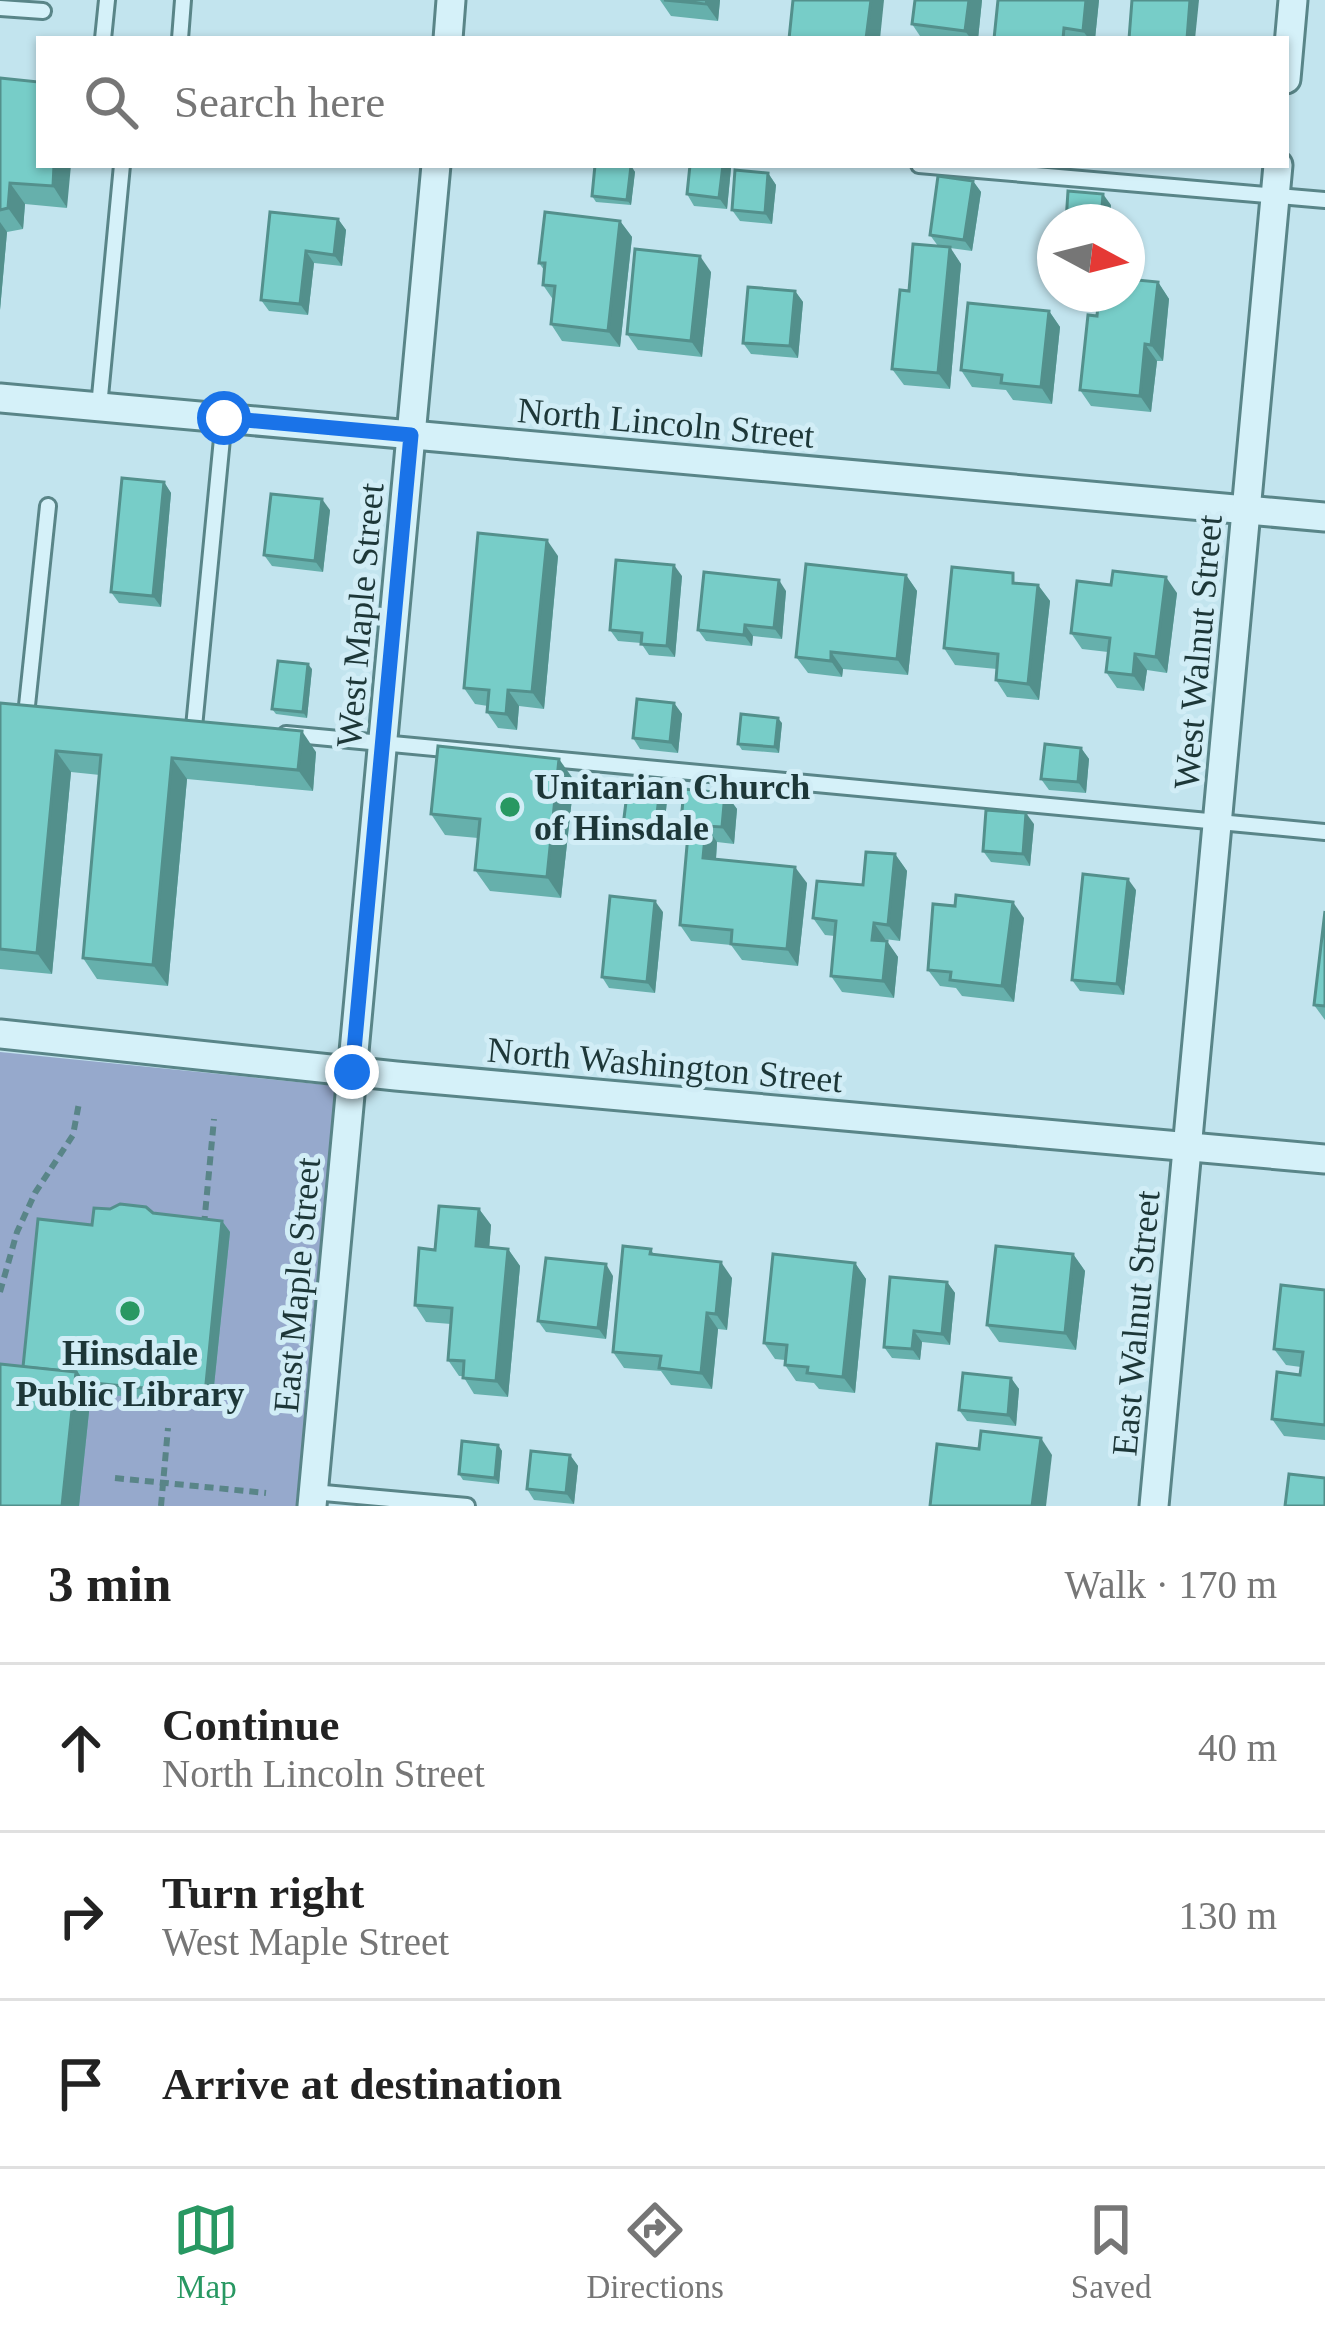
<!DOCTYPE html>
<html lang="en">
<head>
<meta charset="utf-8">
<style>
  :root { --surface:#fff; --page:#f2f2f2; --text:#222; --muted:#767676; --line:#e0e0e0; --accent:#289862 }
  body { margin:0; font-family:Georgia,serif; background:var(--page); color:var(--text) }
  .compass { position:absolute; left:1037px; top:204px; width:108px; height:108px; border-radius:50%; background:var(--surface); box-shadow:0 3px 9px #0004; rotate:97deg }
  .stop { position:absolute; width:36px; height:36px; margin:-27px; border:9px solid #1a73e8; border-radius:50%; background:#fff }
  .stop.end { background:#1a73e8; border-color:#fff; box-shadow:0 3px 12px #0008 }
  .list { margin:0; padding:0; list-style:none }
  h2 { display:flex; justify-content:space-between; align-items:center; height:156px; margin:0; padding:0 48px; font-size:51px }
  h2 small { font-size:39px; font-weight:400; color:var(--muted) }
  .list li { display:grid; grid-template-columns:78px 1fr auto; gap:36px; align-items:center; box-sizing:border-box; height:168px; padding:0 48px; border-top:3px solid var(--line) }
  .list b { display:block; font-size:45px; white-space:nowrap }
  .list p { margin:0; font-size:39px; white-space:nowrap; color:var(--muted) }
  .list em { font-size:39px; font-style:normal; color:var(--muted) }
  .icon { flex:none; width:66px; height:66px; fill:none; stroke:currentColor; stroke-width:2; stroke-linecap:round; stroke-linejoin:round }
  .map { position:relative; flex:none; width:1325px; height:1506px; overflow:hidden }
  .search { position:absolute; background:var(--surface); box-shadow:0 3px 9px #0004; left:36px; right:36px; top:36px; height:132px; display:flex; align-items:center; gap:30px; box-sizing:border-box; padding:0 42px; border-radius:0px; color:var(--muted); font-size:45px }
  .sheet { height:660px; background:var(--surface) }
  nav { display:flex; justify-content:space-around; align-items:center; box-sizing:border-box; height:168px; border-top:3px solid var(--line); background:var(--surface); font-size:33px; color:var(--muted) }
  nav a { display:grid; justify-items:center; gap:6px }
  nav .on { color:var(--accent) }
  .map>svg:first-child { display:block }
  .green { fill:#96a9cc }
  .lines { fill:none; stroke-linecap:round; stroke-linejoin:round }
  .service-casing { stroke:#598588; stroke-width:20 }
  .minor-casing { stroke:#598588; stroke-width:33 }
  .path { stroke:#598588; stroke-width:6; stroke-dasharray:9 6; stroke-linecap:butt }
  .service { stroke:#d5f1f9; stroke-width:14 }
  .minor { stroke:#d5f1f9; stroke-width:27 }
  .wall { fill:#66b0ac }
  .shaded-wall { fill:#53908c }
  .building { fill:#77cdc8; stroke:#53908c; stroke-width:3 }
  .route { stroke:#1a73e8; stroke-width:15 }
  .poi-dot { fill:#289862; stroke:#d1edf6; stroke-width:4.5 }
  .labels { text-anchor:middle; stroke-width:10; stroke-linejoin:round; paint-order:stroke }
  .street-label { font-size:36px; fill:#1d3738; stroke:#d1edf6 }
  .poi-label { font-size:36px; font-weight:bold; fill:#1d3738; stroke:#d1edf6; text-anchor:start }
</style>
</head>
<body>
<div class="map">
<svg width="1325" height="1506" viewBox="0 0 1325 1506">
  <rect width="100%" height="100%" fill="#c2e4ee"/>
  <path class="green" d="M0,1052L337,1086L296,1506H0Z"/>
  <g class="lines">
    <g class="service-casing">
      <g id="service">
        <path d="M0,8L43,11"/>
        <path d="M103,39L107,0"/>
        <path d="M180,39L183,0"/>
        <path d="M919,165L1325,200"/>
        <path d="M99,407L122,165"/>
        <path d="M26,715L48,506"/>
        <path d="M194,727L224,418"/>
        <path d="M286,734L1325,832"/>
        <path d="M313,1492L467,1506"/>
      </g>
    </g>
    <g class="minor-casing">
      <g id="minor">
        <path d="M448,39L451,0"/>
        <path d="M1286,79L1293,0"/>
        <path d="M0,398L1325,517"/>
        <path d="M0,1034L396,1076L1325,1159"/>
        <path d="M312,1506L436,165"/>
        <path d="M1154,1506L1278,165"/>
      </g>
    </g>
    <g class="path">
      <path d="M204,1225L214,1119"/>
      <path d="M0,1292L17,1232L35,1193L73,1135L79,1103"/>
      <path d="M115,1478L266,1493"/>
      <path d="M161,1506L168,1428"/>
    </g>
    <use href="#service" class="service"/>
    <use href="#minor" class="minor"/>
  </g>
  <g class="wall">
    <path d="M660,0H720L718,21L671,16Z"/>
    <path d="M915,0H982L978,39H922L912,24Z"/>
    <path d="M998,0H1099L1095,39H994Z"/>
    <path d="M0,78L67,208L25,204L23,229L7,232L0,310Z"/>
    <path d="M631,166L635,172L631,205L596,202L592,196Z"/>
    <path d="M731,168L727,209L694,206L687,194Z"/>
    <path d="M768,173L776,185L772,224L740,221L732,210Z"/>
    <path d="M973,181L981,192L972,251L950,248L961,264L950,389L904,385L892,369L909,291L938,246L930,235Z"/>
    <path d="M338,219L346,230L342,266L314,263L308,315L269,311L261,300Z"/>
    <path d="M620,221L632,237L620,347L562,341L551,324L554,301L543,285L544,270L539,263Z"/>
    <path d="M711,272L702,357L638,350L627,334Z"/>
    <path d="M1158,282L1169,299L1163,361H1157L1151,412L1091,406L1080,390L1097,316Z"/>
    <path d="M795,291L803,302L798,358L751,354L743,343Z"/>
    <path d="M1049,311L1060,327L1052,404L1013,400L1006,390L972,387L961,370Z"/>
    <path d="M164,482L171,493L161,607L119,603L111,592Z"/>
    <path d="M330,510L323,572L272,566L264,555Z"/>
    <path d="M558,556L544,709L519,706L517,730L498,728L487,712L488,706L475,704L464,688Z"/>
    <path d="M906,575L917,591L908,675L843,669L842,677L808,673L796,657Z"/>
    <path d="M682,576L675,657L649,655L641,643L618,641L610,630Z"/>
    <path d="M1020,583L1038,585L1050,601L1039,700L1007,697L996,680L997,669L955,665L944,648Z"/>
    <path d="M1111,585L1177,593L1167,673L1147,670L1144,691L1117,688L1106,672L1108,652L1082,649L1071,633Z"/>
    <path d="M786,591L782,639L753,636L752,646L706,641L698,630Z"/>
    <path d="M312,669L307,718L276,714L272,709Z"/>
    <path d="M0,703L316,752L313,791L187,779L168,986L97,979L83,958L100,775L71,772L52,974L0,969Z"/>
    <path d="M674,703L682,714L678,753L640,749L633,738Z"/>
    <path d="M782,723L779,753L742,750L738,744Z"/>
    <path d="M1081,748L1089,759L1086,793L1049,790L1041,779Z"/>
    <path d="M574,780L561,898L490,891L475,870L478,838L445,835L431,814Z"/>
    <path d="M660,789L667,800L663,841L631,838L623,826Z"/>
    <path d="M725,793L737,809L734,844L717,842L716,859L807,883L798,966L742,960L731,945L691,941L680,925L688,833L681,822Z"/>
    <path d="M1034,824L1030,866L991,862L983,851Z"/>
    <path d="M895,854L907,871L900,941L885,939L898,957L894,998L842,992L831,976L835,936L825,935L813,918L863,885Z"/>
    <path d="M1136,890L1124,995L1080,991L1072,980Z"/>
    <path d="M955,906L1024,918L1014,1002L962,996L956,988L940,986L928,970Z"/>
    <path d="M1325,911V1020L1314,1005Z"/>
    <path d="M663,912L655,993L609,988L602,977Z"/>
    <path d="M479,1209L491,1225L489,1248L508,1249L520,1266L508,1397L474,1394L463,1376H459L448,1360L451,1324L426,1322L415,1305L435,1250Z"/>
    <path d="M153,1213L222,1221L230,1232L212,1405L91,1393L79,1506H0L23,1367L92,1225Z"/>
    <path d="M651,1249L654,1255L732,1278L727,1330L718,1329L712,1389L671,1385L661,1371L624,1368L613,1352Z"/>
    <path d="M1073,1254L1085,1271L1076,1350L999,1342L987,1325Z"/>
    <path d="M855,1263L866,1279L855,1393L819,1389L814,1383L796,1381L785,1365V1360L775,1359L764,1343Z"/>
    <path d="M613,1276L606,1339L546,1332L538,1321Z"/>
    <path d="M947,1282L955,1293L950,1345L922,1342L920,1360L892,1358L884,1347Z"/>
    <path d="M1325,1290V1440L1284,1436L1272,1419L1300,1375L1301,1367L1286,1365L1274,1349Z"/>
    <path d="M1011,1378L1019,1389L1016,1426L967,1421L959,1410Z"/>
    <path d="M498,1445L502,1451L499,1484L463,1480L459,1474Z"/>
    <path d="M570,1455L578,1466L574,1504L534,1500L527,1489Z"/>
  </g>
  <g class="shaded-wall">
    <path d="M707,0H720L718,21L706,4Z"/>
    <path d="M871,0H884L880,39H866Z"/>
    <path d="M969,0H982L978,39H971L965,31Z"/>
    <path d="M1086,0H1099L1095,39H1089L1083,31Z"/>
    <path d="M1190,0H1199L1195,39H1187Z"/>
    <path d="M54,165H71L67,208L53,186Z"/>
    <path d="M723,165H729L731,168L727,209L719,198Z"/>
    <path d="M631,166L635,172L631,205L627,200Z"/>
    <path d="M768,173L776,185L772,224L765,213Z"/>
    <path d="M973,181L981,192L972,251L964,240Z"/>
    <path d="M10,183L25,204L23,229L8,208Z"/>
    <path d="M1103,194L1111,205L1110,222H1101Z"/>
    <path d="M338,219L346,230L342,266L334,255Z"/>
    <path d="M620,221L632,237L620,347L608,331Z"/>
    <path d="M0,222L7,232L0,310Z"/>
    <path d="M950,247L961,264L950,389L938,373Z"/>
    <path d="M306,251L314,263L308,315L300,304Z"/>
    <path d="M700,256L711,272L702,357L691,341Z"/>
    <path d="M1158,282L1169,299L1163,361L1151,345Z"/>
    <path d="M795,291L803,302L798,358L790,346Z"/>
    <path d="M1049,311L1060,327L1052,404L1041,387Z"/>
    <path d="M1145,344L1157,361L1151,412L1140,396Z"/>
    <path d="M164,482L171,493L161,607L153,596Z"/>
    <path d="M322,499L330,510L323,572L315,561Z"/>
    <path d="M547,540L558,556L544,709L532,692Z"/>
    <path d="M674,565L682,576L675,657L667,646Z"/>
    <path d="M906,575L917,591L908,675L897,659Z"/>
    <path d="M1166,577L1177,593L1167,673L1156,657Z"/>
    <path d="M779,580L786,591L782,639L774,628Z"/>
    <path d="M1038,585L1050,601L1039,700L1028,684Z"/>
    <path d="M745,625L753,636L752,646L744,635Z"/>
    <path d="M831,652L843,669L842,677L831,661Z"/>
    <path d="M1135,654L1147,670L1144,691L1133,675Z"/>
    <path d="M308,664L312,669L307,718L303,712Z"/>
    <path d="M508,690L519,706L517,730L506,714Z"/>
    <path d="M674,703L682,714L678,753L670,742Z"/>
    <path d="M778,718L782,723L779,753L775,747Z"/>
    <path d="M302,731L316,752L313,791L298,770Z"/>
    <path d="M1081,748L1089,759L1086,793L1078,782Z"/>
    <path d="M56,751L71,772L52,974L37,953Z"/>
    <path d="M172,758L187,779L168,986L153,965Z"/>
    <path d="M559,759L574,780L561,898L547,877Z"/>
    <path d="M660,789L667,800L663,841L655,830Z"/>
    <path d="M725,793L737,809L734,844L722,827Z"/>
    <path d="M1026,813L1034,824L1030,866L1023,854Z"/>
    <path d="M706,826L717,842L715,874L703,858Z"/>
    <path d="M895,854L907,871L900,941L888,925Z"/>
    <path d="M795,867L807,883L798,966L787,949Z"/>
    <path d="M1128,879L1136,890L1124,995L1117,984Z"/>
    <path d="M655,901L663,912L655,993L647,982Z"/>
    <path d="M1013,902L1024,918L1014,1002L1002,986Z"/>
    <path d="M874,923L885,939L884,956L872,940Z"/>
    <path d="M887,941L898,957L894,998L883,981Z"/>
    <path d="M479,1209L491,1225L488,1263L476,1246Z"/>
    <path d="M222,1221L230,1232L212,1405L205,1394Z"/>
    <path d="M508,1249L520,1266L508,1397L496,1381Z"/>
    <path d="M1073,1254L1085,1271L1076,1350L1065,1333Z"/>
    <path d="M721,1262L732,1278L727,1330L716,1314Z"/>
    <path d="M855,1263L866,1279L855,1393L843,1377Z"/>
    <path d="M606,1264L613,1276L606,1339L598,1328Z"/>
    <path d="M947,1282L955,1293L950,1345L942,1334Z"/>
    <path d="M707,1313L718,1329L712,1389L701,1373Z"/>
    <path d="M914,1331L922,1342L920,1360L912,1349Z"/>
    <path d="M76,1372L91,1393L79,1506H62Z"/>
    <path d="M1011,1378L1019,1389L1016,1426L1008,1415Z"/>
    <path d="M1041,1438L1052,1455L1046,1506H1032Z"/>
    <path d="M498,1445L502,1451L499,1484L495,1478Z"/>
    <path d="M570,1455L578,1466L574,1504L566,1493Z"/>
  </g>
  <g class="building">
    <path d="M664,0H707L706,4Z"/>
    <path d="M793,0H871L866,39H789Z"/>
    <path d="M915,0H969L965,31L912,24Z"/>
    <path d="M998,0H1086L1083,31L1064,28L1063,39H994Z"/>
    <path d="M1132,0H1190L1187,39H1129Z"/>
    <path d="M0,78L39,82V165H54L53,186L10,183L8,208L0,210Z"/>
    <path d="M595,165L631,166L627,200L592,196Z"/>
    <path d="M690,165H723L719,198L687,194Z"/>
    <path d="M735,170L768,173L765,213L732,210Z"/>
    <path d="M938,176L973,181L964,240L930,235Z"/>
    <path d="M1068,191L1103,194L1101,222H1066Z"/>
    <path d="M270,212L338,219L334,255L306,251L300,304L261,300Z"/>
    <path d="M545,212L620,221L608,331L551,324L555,286L543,285L545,263H539Z"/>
    <path d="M913,244L950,247L938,373L892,369L900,290L909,291Z"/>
    <path d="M635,249L700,256L691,341L627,334Z"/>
    <path d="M1127,279L1158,282L1151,345L1145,344L1140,396L1080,390L1088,315L1097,316L1099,294H1127Z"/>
    <path d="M748,287L795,291L790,346L743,343Z"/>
    <path d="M968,303L1049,311L1041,387L1001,383L1002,375L961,370Z"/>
    <path d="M122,478L164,482L153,596L111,592Z"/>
    <path d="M271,494L322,499L315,561L264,555Z"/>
    <path d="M478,533L547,540L532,692L508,690L506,714L487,712L489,690L464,688Z"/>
    <path d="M616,560L674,565L667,646L641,644L642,633L610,630Z"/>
    <path d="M806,564L906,575L897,659L831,652V661L796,657Z"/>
    <path d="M952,567L1013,573V583L1038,585L1028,684L996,680L998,654L944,648Z"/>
    <path d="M1113,571L1166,577L1156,657L1135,654L1133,675L1106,672L1110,638L1071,633L1077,581L1111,585Z"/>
    <path d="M704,572L779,580L774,628L745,625L744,635L698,630Z"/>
    <path d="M278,661L308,664L303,712L272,709Z"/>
    <path d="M637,699L674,703L670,742L633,738Z"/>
    <path d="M0,703L302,731L298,770L172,758L153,965L83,958L101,755L56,751L37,953L0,949Z"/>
    <path d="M741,714L778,718L775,747L738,744Z"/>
    <path d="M1045,744L1081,748L1078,782L1041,779Z"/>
    <path d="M438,746L559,759L547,877L475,870L480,819L431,814Z"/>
    <path d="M628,786L660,789L655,830L623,826Z"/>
    <path d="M684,789L725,793L722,827L706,826L703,858L795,867L787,949L731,944L732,930L680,925L689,823L681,822Z"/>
    <path d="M986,810L1026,813L1023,854L983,851Z"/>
    <path d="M866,852L895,854L888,925L874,923L872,940L887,941L883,981L831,976L836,921L813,918L817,881L863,885Z"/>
    <path d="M1083,874L1128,879L1117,984L1072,980Z"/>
    <path d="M956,895L1013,902L1002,986L950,980L951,972L928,970L933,904L955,906Z"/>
    <path d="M610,896L655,901L647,982L602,977Z"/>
    <path d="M1325,911V1006L1314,1005Z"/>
    <path d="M120,1204L146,1207L153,1213L222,1221L205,1394L83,1382L76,1372L23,1367L38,1219L92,1225L94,1208L110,1209Z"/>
    <path d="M439,1206L479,1209L476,1246L508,1249L496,1381L463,1378L464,1361L448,1360L452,1308L415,1305L419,1248L435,1250Z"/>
    <path d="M623,1246L651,1249L650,1254L721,1262L716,1314L707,1313L701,1373L659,1368L661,1356L613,1352Z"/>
    <path d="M996,1246L1073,1254L1065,1333L987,1325Z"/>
    <path d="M773,1254L855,1263L843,1377L807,1373L808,1367L785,1365L787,1345L764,1343Z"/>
    <path d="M546,1258L606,1264L598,1328L538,1321Z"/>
    <path d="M890,1277L947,1282L942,1334L914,1331L912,1349L884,1347Z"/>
    <path d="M1281,1285L1325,1290V1425L1272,1419L1277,1372L1300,1375L1303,1352L1274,1349Z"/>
    <path d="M0,1364L76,1372L62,1506H0Z"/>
    <path d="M963,1373L1011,1378L1008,1415L959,1410Z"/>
    <path d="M981,1431L1041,1438L1032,1506H930L937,1444L979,1449Z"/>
    <path d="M462,1441L498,1445L495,1478L459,1474Z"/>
    <path d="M531,1451L570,1455L566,1493L527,1489Z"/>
    <path d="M1289,1474L1325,1478V1506H1285Z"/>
  </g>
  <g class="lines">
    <path class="route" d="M224,418L411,435L352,1072"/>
  </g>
  <g class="poi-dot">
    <circle cx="510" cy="807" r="12"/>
    <circle cx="130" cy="1311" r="12"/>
  </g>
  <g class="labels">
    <g class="street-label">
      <text transform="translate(666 422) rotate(5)" y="13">North Lincoln Street</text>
      <text transform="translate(359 615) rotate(-85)" y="13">West Maple Street</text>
      <text transform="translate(1197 652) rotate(-85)" y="13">West Walnut Street</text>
      <text transform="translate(665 1064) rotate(5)" y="13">North Washington Street</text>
      <text transform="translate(296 1285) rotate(-85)" y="13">East Maple Street</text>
      <text transform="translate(1135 1323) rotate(-85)" y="13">East Walnut Street</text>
    </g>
    <g class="poi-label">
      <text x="534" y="799">Unitarian Church<tspan x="534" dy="41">of Hinsdale</tspan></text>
      <text x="130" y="1365" text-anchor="middle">Hinsdale<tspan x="130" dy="41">Public Library</tspan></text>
    </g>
  </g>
</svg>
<svg class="compass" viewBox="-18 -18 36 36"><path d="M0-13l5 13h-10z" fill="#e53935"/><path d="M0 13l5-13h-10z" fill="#767676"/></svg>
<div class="stop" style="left:224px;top:418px"></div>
<div class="stop end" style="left:352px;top:1072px"></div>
<div class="search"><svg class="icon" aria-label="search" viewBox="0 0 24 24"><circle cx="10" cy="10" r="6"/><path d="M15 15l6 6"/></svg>Search here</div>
</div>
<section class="sheet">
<h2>3 min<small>Walk · 170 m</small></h2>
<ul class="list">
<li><svg class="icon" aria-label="ahead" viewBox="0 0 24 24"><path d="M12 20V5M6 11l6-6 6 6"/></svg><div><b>Continue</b><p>North Lincoln Street</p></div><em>40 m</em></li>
<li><svg class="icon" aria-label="right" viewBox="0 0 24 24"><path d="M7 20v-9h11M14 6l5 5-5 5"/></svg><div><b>Turn right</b><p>West Maple Street</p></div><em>130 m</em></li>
<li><svg class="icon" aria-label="arrive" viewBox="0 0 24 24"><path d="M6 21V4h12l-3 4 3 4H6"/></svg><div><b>Arrive at destination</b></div></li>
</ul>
</section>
<nav>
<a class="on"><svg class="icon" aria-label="map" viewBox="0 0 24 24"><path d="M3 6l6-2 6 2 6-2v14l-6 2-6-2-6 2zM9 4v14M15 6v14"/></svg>Map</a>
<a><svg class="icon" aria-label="directions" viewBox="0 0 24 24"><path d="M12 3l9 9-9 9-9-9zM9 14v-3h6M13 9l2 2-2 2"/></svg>Directions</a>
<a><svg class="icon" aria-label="saved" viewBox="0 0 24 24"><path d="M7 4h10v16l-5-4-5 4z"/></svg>Saved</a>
</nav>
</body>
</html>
